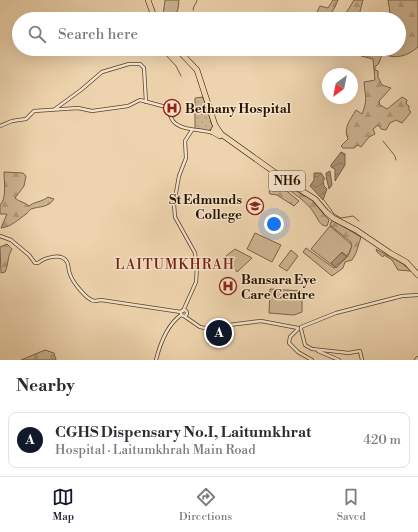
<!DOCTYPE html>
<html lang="en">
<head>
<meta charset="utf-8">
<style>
  :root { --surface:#fff; --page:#f7f7f7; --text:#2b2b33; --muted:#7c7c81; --line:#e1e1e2; --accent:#111827 }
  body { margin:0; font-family:"Libre Bodoni",serif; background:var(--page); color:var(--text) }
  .compass { position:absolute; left:322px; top:68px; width:36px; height:36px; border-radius:50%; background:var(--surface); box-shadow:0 4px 16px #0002; rotate:212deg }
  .you { position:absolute; left:274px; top:224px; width:14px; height:14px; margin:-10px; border:3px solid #fff; border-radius:50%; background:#1a73e8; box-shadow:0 0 0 6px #1a73e833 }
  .badge { display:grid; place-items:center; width:26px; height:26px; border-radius:50%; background:var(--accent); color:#fff; font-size:13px; font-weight:700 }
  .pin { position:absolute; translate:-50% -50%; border:2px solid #fff; box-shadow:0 1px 4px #0006 }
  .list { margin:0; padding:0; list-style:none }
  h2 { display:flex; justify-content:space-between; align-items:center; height:52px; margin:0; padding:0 16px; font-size:17px }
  h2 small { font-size:13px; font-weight:400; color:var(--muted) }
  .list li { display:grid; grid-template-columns:26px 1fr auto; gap:12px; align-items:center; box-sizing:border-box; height:56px; margin:0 8px 8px; padding:0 8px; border:1px solid var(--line); border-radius:8px }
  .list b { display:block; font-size:15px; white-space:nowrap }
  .list p { margin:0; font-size:13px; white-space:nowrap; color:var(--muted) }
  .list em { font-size:13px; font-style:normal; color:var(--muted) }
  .icon { flex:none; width:22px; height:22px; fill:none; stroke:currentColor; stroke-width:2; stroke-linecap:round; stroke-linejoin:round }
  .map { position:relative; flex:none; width:418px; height:360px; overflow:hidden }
  .search { position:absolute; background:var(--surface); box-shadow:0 4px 16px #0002; left:12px; right:12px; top:12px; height:44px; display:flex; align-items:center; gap:10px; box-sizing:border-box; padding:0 14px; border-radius:22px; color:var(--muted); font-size:15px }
  .sheet { height:116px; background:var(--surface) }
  nav { display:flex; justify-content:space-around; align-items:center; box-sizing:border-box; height:56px; border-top:1px solid var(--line); background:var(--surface); font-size:11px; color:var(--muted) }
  nav a { display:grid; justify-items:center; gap:2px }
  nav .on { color:var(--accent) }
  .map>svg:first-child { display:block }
  .grass { fill:url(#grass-tufts); stroke:#796248 }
  .forest { fill:url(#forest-firs); stroke:#796248 }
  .cemetery { fill:url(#cemetery-stones); stroke:#796248 }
  .park { fill:url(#park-dots); stroke:#796248 }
  .pitch { fill:#ccb390; stroke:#796248 }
  .water { fill:url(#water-waves); stroke:#755f45 }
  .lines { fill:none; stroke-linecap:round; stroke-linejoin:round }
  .stream { stroke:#755f45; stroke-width:1 }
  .minor-casing { stroke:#58422c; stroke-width:4 }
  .highway-casing { stroke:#261200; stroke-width:6 }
  .minor { stroke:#f4e3ca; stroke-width:2.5 }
  .highway { stroke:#eed4ae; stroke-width:5 }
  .labels { text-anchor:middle; stroke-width:3; stroke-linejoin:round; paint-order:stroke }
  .shield { fill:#f4e3ca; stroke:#64513d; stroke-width:1 }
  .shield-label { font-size:12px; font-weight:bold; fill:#261200 }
  .poi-label { font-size:13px; font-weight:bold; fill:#261200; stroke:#f4e3ca; text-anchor:start }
  .neighbourhood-label { font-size:14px; letter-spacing:1px; fill:#7a1f14; stroke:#f4e3ca }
</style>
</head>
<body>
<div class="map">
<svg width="418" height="360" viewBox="0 0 418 360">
  <defs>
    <pattern id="grass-tufts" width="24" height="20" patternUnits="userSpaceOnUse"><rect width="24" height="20" fill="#ccb390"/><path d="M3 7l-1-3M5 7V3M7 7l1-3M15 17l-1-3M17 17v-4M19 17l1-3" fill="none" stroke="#af997a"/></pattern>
    <pattern id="forest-firs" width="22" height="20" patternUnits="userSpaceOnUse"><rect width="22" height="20" fill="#ccb390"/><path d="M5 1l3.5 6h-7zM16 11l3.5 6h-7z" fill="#af997a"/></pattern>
    <pattern id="cemetery-stones" width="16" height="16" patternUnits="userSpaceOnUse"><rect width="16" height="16" fill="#ccb390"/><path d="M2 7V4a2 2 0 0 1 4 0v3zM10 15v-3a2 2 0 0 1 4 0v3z" fill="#af997a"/></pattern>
    <pattern id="park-dots" width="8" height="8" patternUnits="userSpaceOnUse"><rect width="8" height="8" fill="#ccb390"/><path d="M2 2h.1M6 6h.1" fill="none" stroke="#af997a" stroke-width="1.8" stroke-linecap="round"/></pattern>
    <pattern id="water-waves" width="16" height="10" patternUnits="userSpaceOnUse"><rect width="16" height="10" fill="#aa9273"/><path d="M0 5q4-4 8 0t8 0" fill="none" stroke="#8a765c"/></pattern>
  </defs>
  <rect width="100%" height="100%" fill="#eed4ae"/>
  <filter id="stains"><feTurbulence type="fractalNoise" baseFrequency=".005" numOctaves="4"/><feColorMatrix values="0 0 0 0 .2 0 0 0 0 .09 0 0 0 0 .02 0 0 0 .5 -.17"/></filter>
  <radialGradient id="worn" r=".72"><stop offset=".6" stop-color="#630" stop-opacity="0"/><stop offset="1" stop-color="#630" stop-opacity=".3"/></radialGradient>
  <path class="grass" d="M376,249C387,256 401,261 411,271L398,270L392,260L384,255L383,257L377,252Z"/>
  <g class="forest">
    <path d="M333,0H338L335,7L329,16L330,19H318L316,14L320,6L328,8Z"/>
    <path d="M354,0H363L358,19H340L348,10Z"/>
    <path d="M388,0H418V47C406,57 396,59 382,54L379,63L375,67V70L378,71V77L382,85L391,88L379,101L380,105L387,109L402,97L407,100L406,104L409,106V110L411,112L402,123L396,120L390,123L386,130L381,129L378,125L373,129L375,134L369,137L361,147L358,145L354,148H343L341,146L348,139C343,128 350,120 356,110L362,114C368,99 365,96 364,82L375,80L373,59L361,56L363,49H399V19H389L390,12Z"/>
    <path d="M4,172L23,173L26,176L24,186L15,198C19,202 25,202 29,206C33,202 42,202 48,197L54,199C48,208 40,206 31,209C28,211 29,212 26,214C19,219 11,227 1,228L7,214H0V205C7,198 4,182 4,172Z"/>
    <path d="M288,186L312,200L329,220L327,226C319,226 318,218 314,213C308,203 297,196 288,189Z"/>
    <path d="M283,188L299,201L294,206L277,195L270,194L269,192L270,190Z"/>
    <path d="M332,220L361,237L356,253L352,260L345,262L343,268L332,276L303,252L306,248L334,268C343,261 353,255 351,242L330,225Z"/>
    <path d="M7,244L12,249C7,257 9,263 5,272L1,273L0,247Z"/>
  </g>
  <path class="cemetery" d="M45,350L54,353L56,360H21Z"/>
  <path class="park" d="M203,97L213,127L209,131L195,129V98Z"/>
  <g class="pitch">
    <path d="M165,0H179L178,9L174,19L163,15Z"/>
    <path d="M330,226L352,245L349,253L335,267L311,249Z"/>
    <path d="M255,233L281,245L272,262L247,249Z"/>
    <path d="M235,249L252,258L237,272L226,256Z"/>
    <path d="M291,250L298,256L287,271L279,266Z"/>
    <path d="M270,289L302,291V312L294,315L269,313Z"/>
  </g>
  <g class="water">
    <path d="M341,152L345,154V165L335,181V169L331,167V165Z"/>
    <path d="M330,171L332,185L329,189C328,184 326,178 326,173Z"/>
    <path d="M314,173H321L325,179L323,180L324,186L327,189L323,200L310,186L314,180Z"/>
    <path d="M342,252L347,256L336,268L331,263Z"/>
  </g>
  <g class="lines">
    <g class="stream">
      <path d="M193,10C193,5 197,4 197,0"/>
      <path d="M161,49L162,51L176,66L181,76"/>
      <path d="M383,141L395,156L396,160"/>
      <path d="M324,200L334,214L341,218L353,216L359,221"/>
    </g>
    <g class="minor-casing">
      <g id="minor">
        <path d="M55,109L81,90L102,72L129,64H140L144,68L146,102"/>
        <path d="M0,126L12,121L26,119L34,111L78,108L92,111L128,106L140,100L166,107C169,111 170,117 173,121C181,131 202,129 213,133"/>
        <path d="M0,236L11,240L29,255L35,263H38C44,258 62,252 67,262C69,265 68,270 70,274C72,281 87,301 95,301C97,301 99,300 101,300L181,312"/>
        <circle cx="184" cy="313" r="3"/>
        <path d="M183,311L196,282L197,267L195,253L175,217L174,204L179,176L186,158L185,141L192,130"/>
        <path d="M184,316L200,327L205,328L261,321L298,328"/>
        <path d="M301,327L336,313L402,296L418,295"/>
        <path d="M298,329L290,337L289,343L298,352L312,360"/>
        <path d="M301,329L305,345L312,349L349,353L360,351L362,360"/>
        <path d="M318,351L339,360"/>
        <path d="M156,360C160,344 167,325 181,315"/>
        <path d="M416,360L418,358"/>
      </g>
    </g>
    <g class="highway-casing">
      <g id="highway">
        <path d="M148,0L155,19"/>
        <path d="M177,49L197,70L215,125L221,134L220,136L213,132L214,129H217"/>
        <path d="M221,134L291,184L315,199L326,212L333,218L356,230L390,253L406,262L418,275"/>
      </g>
    </g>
    <use href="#minor" class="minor"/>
    <use href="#highway" class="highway"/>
  </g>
  <defs>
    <g id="hospital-ring" transform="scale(0.9)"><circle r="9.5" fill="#f4e3ca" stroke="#8f2418" stroke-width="1.5"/><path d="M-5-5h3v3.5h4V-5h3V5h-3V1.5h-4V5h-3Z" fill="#8f2418"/></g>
    <g id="university-ring" transform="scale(0.9)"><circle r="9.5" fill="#f4e3ca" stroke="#8f2418" stroke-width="1.5"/><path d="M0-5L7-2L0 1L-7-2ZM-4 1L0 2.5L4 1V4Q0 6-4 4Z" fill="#8f2418"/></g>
  </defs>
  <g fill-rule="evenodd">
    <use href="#hospital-ring" x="172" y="108"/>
    <use href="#university-ring" x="255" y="206"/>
    <use href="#hospital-ring" x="228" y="286"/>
  </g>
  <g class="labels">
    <rect class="shield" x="269" y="171" width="36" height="20" rx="3"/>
    <g class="shield-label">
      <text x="287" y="185">NH6</text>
    </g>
    <g class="poi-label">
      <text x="185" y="113">Bethany Hospital</text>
      <text x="242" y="204" text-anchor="end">St Edmunds<tspan x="242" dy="15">College</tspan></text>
      <text x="241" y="284">Bansara Eye<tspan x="241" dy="15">Care Centre</tspan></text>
    </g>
    <g class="neighbourhood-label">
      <text x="175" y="269">LAITUMKHRAH</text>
    </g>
  </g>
  <rect width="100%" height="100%" filter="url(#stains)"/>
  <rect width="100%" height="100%" fill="url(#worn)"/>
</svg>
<svg class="compass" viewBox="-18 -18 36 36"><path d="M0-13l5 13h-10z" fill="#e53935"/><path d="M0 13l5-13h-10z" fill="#7c7c81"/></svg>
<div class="you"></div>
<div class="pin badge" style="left:219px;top:333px">A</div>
<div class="search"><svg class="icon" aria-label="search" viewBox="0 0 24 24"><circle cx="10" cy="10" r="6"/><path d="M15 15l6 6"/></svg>Search here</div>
</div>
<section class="sheet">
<h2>Nearby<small></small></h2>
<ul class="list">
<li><span class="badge">A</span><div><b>CGHS Dispensary No.I, Laitumkhrat</b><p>Hospital · Laitumkhrah Main Road</p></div><em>420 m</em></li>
</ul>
</section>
<nav>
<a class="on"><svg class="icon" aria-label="map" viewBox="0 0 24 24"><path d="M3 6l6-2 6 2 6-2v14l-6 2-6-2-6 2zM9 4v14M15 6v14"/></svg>Map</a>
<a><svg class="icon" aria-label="directions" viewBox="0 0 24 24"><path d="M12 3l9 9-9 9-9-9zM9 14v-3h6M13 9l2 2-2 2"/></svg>Directions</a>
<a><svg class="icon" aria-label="saved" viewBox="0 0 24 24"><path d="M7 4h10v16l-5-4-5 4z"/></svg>Saved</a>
</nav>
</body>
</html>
